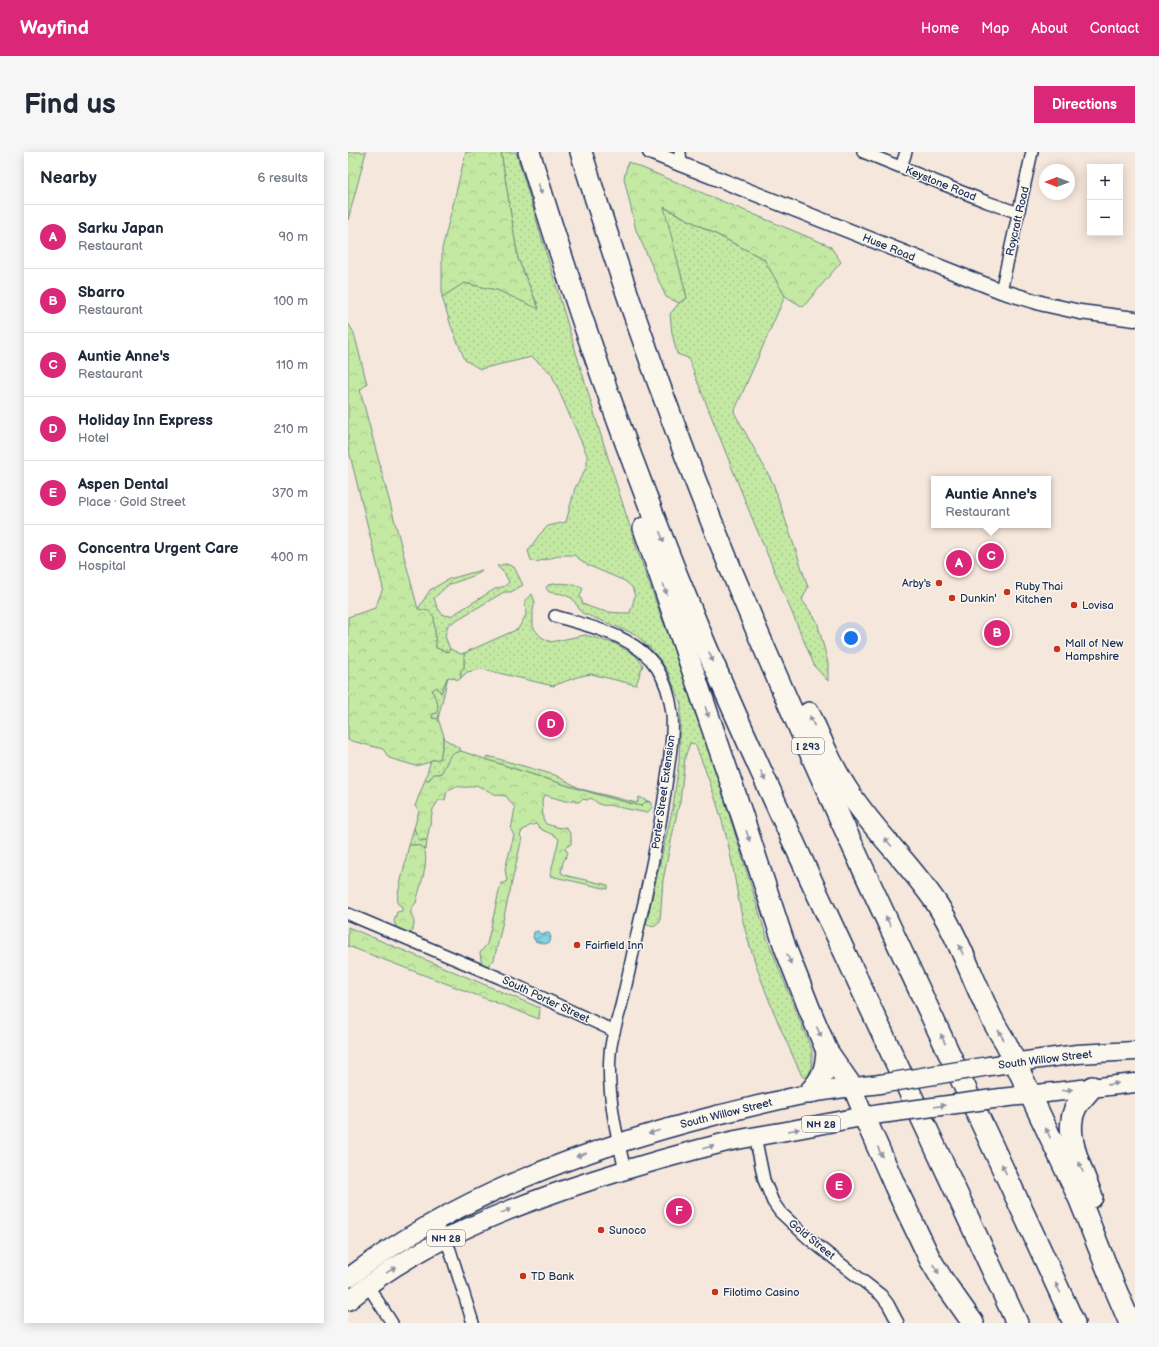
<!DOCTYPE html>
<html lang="en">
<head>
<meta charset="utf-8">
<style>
  :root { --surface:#fff; --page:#f6f6f7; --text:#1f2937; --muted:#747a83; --line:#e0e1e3; --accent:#db2777 }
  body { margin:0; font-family:"Balsamiq Sans",sans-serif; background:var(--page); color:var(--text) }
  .controls { position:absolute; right:12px; top:12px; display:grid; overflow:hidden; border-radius:0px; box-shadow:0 2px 10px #0003 }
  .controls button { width:36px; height:36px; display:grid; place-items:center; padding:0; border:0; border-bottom:1px solid var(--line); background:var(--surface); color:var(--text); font:20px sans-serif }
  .compass { position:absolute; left:691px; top:12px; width:36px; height:36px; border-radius:50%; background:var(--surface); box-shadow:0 2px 10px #0003; rotate:270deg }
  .you { position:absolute; left:503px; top:486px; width:14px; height:14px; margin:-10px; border:3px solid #fff; border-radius:50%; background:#1a73e8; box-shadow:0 0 0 6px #1a73e833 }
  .badge { display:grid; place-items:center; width:26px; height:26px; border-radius:50%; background:var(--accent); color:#fff; font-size:13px; font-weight:700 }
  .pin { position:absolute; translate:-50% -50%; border:2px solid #fff; box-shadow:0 1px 4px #0006 }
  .popup { position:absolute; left:583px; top:324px; width:120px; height:52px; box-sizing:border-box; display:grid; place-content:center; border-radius:0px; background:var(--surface); filter:drop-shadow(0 1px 3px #0005); font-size:13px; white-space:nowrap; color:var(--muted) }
  .popup b { font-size:15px; color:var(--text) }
  .popup::after { content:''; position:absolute; left:50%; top:100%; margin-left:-8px; border:8px solid transparent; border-top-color:var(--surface) }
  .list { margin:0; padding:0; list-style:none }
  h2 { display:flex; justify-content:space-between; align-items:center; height:52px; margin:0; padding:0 16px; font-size:17px }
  h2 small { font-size:13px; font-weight:400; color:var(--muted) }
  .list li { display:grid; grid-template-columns:26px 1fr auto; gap:12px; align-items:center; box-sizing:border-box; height:64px; padding:0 16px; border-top:1px solid var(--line) }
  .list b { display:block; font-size:15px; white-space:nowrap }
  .list p { margin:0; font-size:13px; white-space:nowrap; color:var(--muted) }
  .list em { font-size:13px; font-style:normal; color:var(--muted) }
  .map { position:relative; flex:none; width:787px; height:1171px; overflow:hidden; border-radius:0px }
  header { display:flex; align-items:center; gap:24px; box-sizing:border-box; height:56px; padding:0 20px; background:var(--accent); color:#fff }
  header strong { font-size:19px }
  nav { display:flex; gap:22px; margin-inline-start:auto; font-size:14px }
  .intro { display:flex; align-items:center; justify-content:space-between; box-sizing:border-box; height:96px; padding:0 24px }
  h1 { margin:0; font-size:28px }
  .button { padding:10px 18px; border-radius:0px; background:var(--accent); color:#fff; font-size:14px; font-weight:700 }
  main { display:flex; gap:24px; padding:0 24px }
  aside { flex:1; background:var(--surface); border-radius:0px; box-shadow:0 2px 10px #0003 }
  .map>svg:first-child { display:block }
  .grass { fill:url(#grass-dots); stroke:#708c80 }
  .forest { fill:url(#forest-crowns); stroke:#708c80 }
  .water { fill:url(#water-waves); stroke:#5991ab }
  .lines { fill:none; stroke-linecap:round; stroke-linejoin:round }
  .minor-casing { stroke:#1b2f5e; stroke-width:14 }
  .tertiary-casing { stroke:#1b2f5e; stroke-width:17 }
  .primary-casing { stroke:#1b2f5e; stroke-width:21 }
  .motorway-casing { stroke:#1b2f5e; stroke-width:24 }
  .minor { stroke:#fbf7ec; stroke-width:11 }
  .tertiary { stroke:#fbf7ec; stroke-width:14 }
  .primary { stroke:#fbf7ec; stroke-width:18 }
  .motorway { stroke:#fbf7ec; stroke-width:21 }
  .primary-bridge-casing { stroke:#1b2f5e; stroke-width:21; stroke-linecap:butt }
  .primary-bridge { stroke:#fbf7ec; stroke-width:18 }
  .oneway { fill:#8b93a5 }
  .poi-dot { fill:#c8321e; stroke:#fbf7ec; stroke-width:1.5 }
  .labels { text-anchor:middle; stroke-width:3; stroke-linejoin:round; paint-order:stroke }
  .shield { fill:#fbf7ec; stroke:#5e6b89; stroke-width:1 }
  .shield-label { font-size:10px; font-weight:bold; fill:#1b2f5e }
  .street-label { font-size:11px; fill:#1b2f5e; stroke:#fbf7ec }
  .poi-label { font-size:11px; fill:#1b2f5e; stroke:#fbf7ec; text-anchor:start }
</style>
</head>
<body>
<header>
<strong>Wayfind</strong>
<nav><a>Home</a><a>Map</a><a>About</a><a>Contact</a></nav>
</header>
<div class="intro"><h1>Find us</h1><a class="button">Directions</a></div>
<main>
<aside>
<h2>Nearby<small>6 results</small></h2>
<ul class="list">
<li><span class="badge">A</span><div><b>Sarku Japan</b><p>Restaurant</p></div><em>90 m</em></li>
<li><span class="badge">B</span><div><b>Sbarro</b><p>Restaurant</p></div><em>100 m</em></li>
<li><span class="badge">C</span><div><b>Auntie Anne's</b><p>Restaurant</p></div><em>110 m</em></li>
<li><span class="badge">D</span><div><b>Holiday Inn Express</b><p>Hotel</p></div><em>210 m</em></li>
<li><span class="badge">E</span><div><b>Aspen Dental</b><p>Place · Gold Street</p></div><em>370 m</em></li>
<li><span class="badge">F</span><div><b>Concentra Urgent Care</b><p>Hospital</p></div><em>400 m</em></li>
</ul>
</aside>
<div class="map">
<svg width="787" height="1171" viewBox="0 0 787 1171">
  <defs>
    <pattern id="grass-dots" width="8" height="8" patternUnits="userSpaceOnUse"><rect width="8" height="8" fill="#c4e9a3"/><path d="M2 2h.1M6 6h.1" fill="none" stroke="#a8c88f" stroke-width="1.8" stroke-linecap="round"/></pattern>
    <pattern id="forest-crowns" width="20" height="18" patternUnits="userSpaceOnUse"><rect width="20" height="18" fill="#c4e9a3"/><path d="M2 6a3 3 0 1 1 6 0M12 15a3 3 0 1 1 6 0" fill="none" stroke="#a8c88f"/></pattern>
    <pattern id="water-waves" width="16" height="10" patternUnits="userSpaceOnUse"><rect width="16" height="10" fill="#83d2df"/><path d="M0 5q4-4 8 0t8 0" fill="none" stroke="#6aabb8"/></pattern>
  </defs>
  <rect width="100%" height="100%" fill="#f5e7dc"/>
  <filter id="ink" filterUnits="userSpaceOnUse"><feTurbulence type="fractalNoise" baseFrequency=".025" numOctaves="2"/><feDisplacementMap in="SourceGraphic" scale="8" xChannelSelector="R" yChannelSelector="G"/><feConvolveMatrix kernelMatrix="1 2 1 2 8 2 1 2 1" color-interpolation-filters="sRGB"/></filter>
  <g filter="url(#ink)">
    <g class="grass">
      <path d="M153,0H168L251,277L290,400L314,467L340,529L420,789L464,899V910L460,928L454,924C434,881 415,837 401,791C391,760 388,728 381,696C373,661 361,626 347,592L342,591L337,605L332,650L330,656L315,728L312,769L306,774L298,772L325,655L331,610L333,552L320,520L313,509L303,497L287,482L234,461L224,446L214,442L201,440L198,436L200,433C213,430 223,431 235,436L232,444L235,452C253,460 262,461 282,461L287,444L284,435L277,429L239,413L226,403H214L188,410L183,408L180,399L191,383L200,374L218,370L227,336L239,314V303L203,221L184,205L132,217L117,208L103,174L94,145L115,131L149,138L191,156L170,107Z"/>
      <path d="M315,55L416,107L437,144L386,260L425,331L460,435L454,448L469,469L480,511V529L467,515L404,366L340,206L329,202L324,181L322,162L331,151L339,146Z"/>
      <path d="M158,412L166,415L175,433L163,440H156L100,473L97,484L102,497L100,500L88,496L86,465L70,457L82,438L101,427L134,418L125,424L100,433L86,446L89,455L95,463L103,464L147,437L157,434L161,430L157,422L149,414Z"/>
      <path d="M184,442L187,450L185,458V475L193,485L203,490L237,483L255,488L268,492L287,503L295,513L288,533L243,522L229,525L205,534L134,517L119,520L113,526L112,520L116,516V501L170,477L178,463L177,448Z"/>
      <path d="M100,525L90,567L84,566V537L89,535L93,541L99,526Z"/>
      <path d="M96,584L97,587L111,596L113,599L103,603L93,622H86L81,628H77L83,608L92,607Z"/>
      <path d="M140,604L207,623L233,637L289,651L291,645L302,650H297L293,654C240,641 189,624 137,607Z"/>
      <path d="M66,676L71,688H79L78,698L75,695L68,693H61Z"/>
    </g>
    <g class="forest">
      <path d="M0,0H18L0,68Z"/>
      <path d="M118,0H153L170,107L191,157L149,138L116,131L94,145V97Z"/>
      <path d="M280,10L482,94L493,110L455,155L437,144L416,107L316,55L339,146L331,151L318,145L288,78L276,26Z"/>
      <path d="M0,171L6,181L19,232L12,238L70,457L81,459L86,465L88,496L100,500L102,497L113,502L116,501V516L112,520L113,526L111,528L101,525L99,526L93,541L89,535L84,538L90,553L89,561L85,562L84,566L90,567L96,584L92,607L83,608L82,610L68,614L41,606L35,597L0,588V465L27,456L35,436L0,295Z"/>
      <path d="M113,599C173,619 232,639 293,654L297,650H302L305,654L299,661L260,653C252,655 249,650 243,646L239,648L234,647L231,650H227V648L225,647L224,649H217L197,643L194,647L195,667L198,672L212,676L218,675L223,683V692L217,696L220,701L215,710L213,721L220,724L260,733V737L202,724L211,687C203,679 196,682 188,672L181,674L174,679L172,684L174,686L146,808L142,812L139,814L135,812L133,808L132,801L139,792L153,731H157L159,729L157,717L166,683L163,678L167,656L158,644L149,643L128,633C117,639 110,630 99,639L97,648H91L85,657L79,688H71L66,676L71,659L67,654L77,628H81L86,622H93L103,602Z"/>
      <path d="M61,693H68L75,695C83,707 71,737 68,751C58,761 66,763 66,772C66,774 65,777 65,779L62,781L49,777L46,769L49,760L54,759V755L49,751L50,742Z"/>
      <path d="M0,775L192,856L191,867L0,794Z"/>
    </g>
    <path class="water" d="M190,779L192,782L201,781L203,785L202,790L197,792L187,789L185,785L186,780Z"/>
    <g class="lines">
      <g class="minor-casing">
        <g id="minor">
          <path d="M332,0L333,12"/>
          <path d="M515,0L639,50L671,61"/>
          <path d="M553,15L558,0"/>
          <path d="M653,139L684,0"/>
          <path d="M207,464C243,475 287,483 309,516C318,530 322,545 324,561C326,585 321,610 318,633C313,673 304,712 296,751C288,784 282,817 274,850C270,867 263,885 262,902C259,941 268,981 277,1018"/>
          <path d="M0,762L152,826L266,879"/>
          <path d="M407,984L416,1028L425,1050L432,1060L461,1087L533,1143L540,1152L550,1171"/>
          <path d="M86,1070L97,1087L102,1098L125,1171"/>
          <path d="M20,1134L44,1171"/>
        </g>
      </g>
      <g class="tertiary-casing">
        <path id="tertiary" d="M302,0L653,139L696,152L732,160L787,167"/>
      </g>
      <g class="primary-casing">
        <g id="primary">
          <path d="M641,914L729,902L787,899"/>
          <path d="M504,935L516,964"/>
          <path d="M653,946L787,931"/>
          <path d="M0,1126C110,1043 236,997 369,963C399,956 429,948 460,942C483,937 508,935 532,932"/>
          <path d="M0,1149C70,1091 159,1056 245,1028C289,1014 334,1001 379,990C400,985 423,982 444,978C476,972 508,965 540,961"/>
        </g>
      </g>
      <g class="motorway-casing">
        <g id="motorway">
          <path d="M181,0C231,167 290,332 357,492C401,596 449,698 497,801C554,924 612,1048 669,1171"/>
          <path d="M233,0C284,165 343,327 412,486C511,716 622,942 726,1171"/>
          <path d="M296,376L387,642L437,795L463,861L479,899L504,935"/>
          <path d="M461,561C473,588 485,617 502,642C528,681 563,713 589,752C612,788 625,829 644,867C648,875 653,883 658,891L732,1048L767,1136L782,1171"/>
          <path d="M744,935C739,942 732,948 728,955C714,982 735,1019 744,1045"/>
          <path d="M461,941C474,927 478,918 479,899"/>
          <path d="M516,964L547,1034L582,1107L594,1127L625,1171"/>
        </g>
      </g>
      <use href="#minor" class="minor"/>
      <use href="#tertiary" class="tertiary"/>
      <use href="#primary" class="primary"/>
      <use href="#motorway" class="motorway"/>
      <g class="primary-bridge-casing">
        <g id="primary-bridge">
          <path d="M532,932L641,914"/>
          <path d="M540,961L653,946"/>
        </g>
      </g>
      <use href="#primary-bridge" class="primary-bridge"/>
    </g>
    <defs><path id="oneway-solid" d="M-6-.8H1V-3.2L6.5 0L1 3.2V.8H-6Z"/></defs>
    <g class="oneway">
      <use href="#oneway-solid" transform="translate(192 37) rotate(73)"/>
      <use href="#oneway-solid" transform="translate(314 385) rotate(69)"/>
      <use href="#oneway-solid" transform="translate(317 437) rotate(71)"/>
      <use href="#oneway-solid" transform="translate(363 505) rotate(67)"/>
      <use href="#oneway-solid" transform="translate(359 560) rotate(71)"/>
      <use href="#oneway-solid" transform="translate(464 569) rotate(-115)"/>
      <use href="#oneway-solid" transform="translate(415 624) rotate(66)"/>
      <use href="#oneway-solid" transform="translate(400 684) rotate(72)"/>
      <use href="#oneway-solid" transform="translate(540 690) rotate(-130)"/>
      <use href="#oneway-solid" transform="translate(540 769) rotate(-115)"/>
      <use href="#oneway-solid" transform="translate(613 798) rotate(-115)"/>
      <use href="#oneway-solid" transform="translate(441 807) rotate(68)"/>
      <use href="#oneway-solid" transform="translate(471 880) rotate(66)"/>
      <use href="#oneway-solid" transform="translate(653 883) rotate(-120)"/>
      <use href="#oneway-solid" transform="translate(595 887) rotate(-115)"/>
      <use href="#oneway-solid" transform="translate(765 932) rotate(-8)"/>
      <use href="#oneway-solid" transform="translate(719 938) rotate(-7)"/>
      <use href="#oneway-solid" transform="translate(592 954) rotate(-7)"/>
      <use href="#oneway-solid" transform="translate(446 978) rotate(-10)"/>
      <use href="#oneway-solid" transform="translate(306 980) rotate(164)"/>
      <use href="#oneway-solid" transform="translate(700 981) rotate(-115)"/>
      <use href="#oneway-solid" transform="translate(361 995) rotate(-15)"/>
      <use href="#oneway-solid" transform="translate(532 1000) rotate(66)"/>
      <use href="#oneway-solid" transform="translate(233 1003) rotate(161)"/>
      <use href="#oneway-solid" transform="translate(733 1015) rotate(-110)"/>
      <use href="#oneway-solid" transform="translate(656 1017) rotate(-115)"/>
      <use href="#oneway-solid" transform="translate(158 1059) rotate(-22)"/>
      <use href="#oneway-solid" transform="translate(588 1117) rotate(59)"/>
      <use href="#oneway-solid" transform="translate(43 1118) rotate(-32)"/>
      <use href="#oneway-solid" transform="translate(710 1136) rotate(-115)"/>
    </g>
  </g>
  <g class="poi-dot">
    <circle cx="591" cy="431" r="4"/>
    <circle cx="659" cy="440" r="4"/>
    <circle cx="604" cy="446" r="4"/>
    <circle cx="726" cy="453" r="4"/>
    <circle cx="709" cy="497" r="4"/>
    <circle cx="229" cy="793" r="4"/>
    <circle cx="253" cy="1078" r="4"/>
    <circle cx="175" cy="1124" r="4"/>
    <circle cx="367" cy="1140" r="4"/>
  </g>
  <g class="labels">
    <g class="shield">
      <rect x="444" y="586" width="32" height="16" rx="3"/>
      <rect x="454" y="964" width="38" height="16" rx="3"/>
      <rect x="79" y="1078" width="38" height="16" rx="3"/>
    </g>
    <g class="shield-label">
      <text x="460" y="598">I 293</text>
      <text x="473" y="976">NH 28</text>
      <text x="98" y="1090">NH 28</text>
    </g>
    <g class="street-label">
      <text transform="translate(593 31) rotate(22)" y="4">Keystone Road</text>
      <text transform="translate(669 69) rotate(-77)" y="4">Roycraft Road</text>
      <text transform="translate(541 95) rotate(22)" y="4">Huse Road</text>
      <text transform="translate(315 640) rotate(-82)" y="4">Porter Street Extension</text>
      <text transform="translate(198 847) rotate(25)" y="4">South Porter Street</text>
      <text transform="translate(697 907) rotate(-7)" y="4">South Willow Street</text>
      <text transform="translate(378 961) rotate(-14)" y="4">South Willow Street</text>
      <text transform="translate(464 1087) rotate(39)" y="4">Gold Street</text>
    </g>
    <g class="poi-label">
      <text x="583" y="435" text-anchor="end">Arby's</text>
      <text x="667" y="438">Ruby Thai<tspan x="667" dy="13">Kitchen</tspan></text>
      <text x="612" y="450">Dunkin'</text>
      <text x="734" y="457">Lovisa</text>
      <text x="717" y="495">Mall of New<tspan x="717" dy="13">Hampshire</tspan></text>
      <text x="237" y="797">Fairfield Inn</text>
      <text x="261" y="1082">Sunoco</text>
      <text x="183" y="1128">TD Bank</text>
      <text x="375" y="1144">Filotimo Casino</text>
    </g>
  </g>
</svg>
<div class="controls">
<button>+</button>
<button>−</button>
</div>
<svg class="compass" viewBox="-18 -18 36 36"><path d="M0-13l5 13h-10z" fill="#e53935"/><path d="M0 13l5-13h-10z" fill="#747a83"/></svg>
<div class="you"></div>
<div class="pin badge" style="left:611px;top:411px">A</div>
<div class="pin badge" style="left:649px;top:481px">B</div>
<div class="pin badge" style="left:643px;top:404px">C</div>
<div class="popup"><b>Auntie Anne's</b>Restaurant</div>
<div class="pin badge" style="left:203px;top:572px">D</div>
<div class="pin badge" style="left:491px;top:1034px">E</div>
<div class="pin badge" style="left:331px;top:1059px">F</div>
</div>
</main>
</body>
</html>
